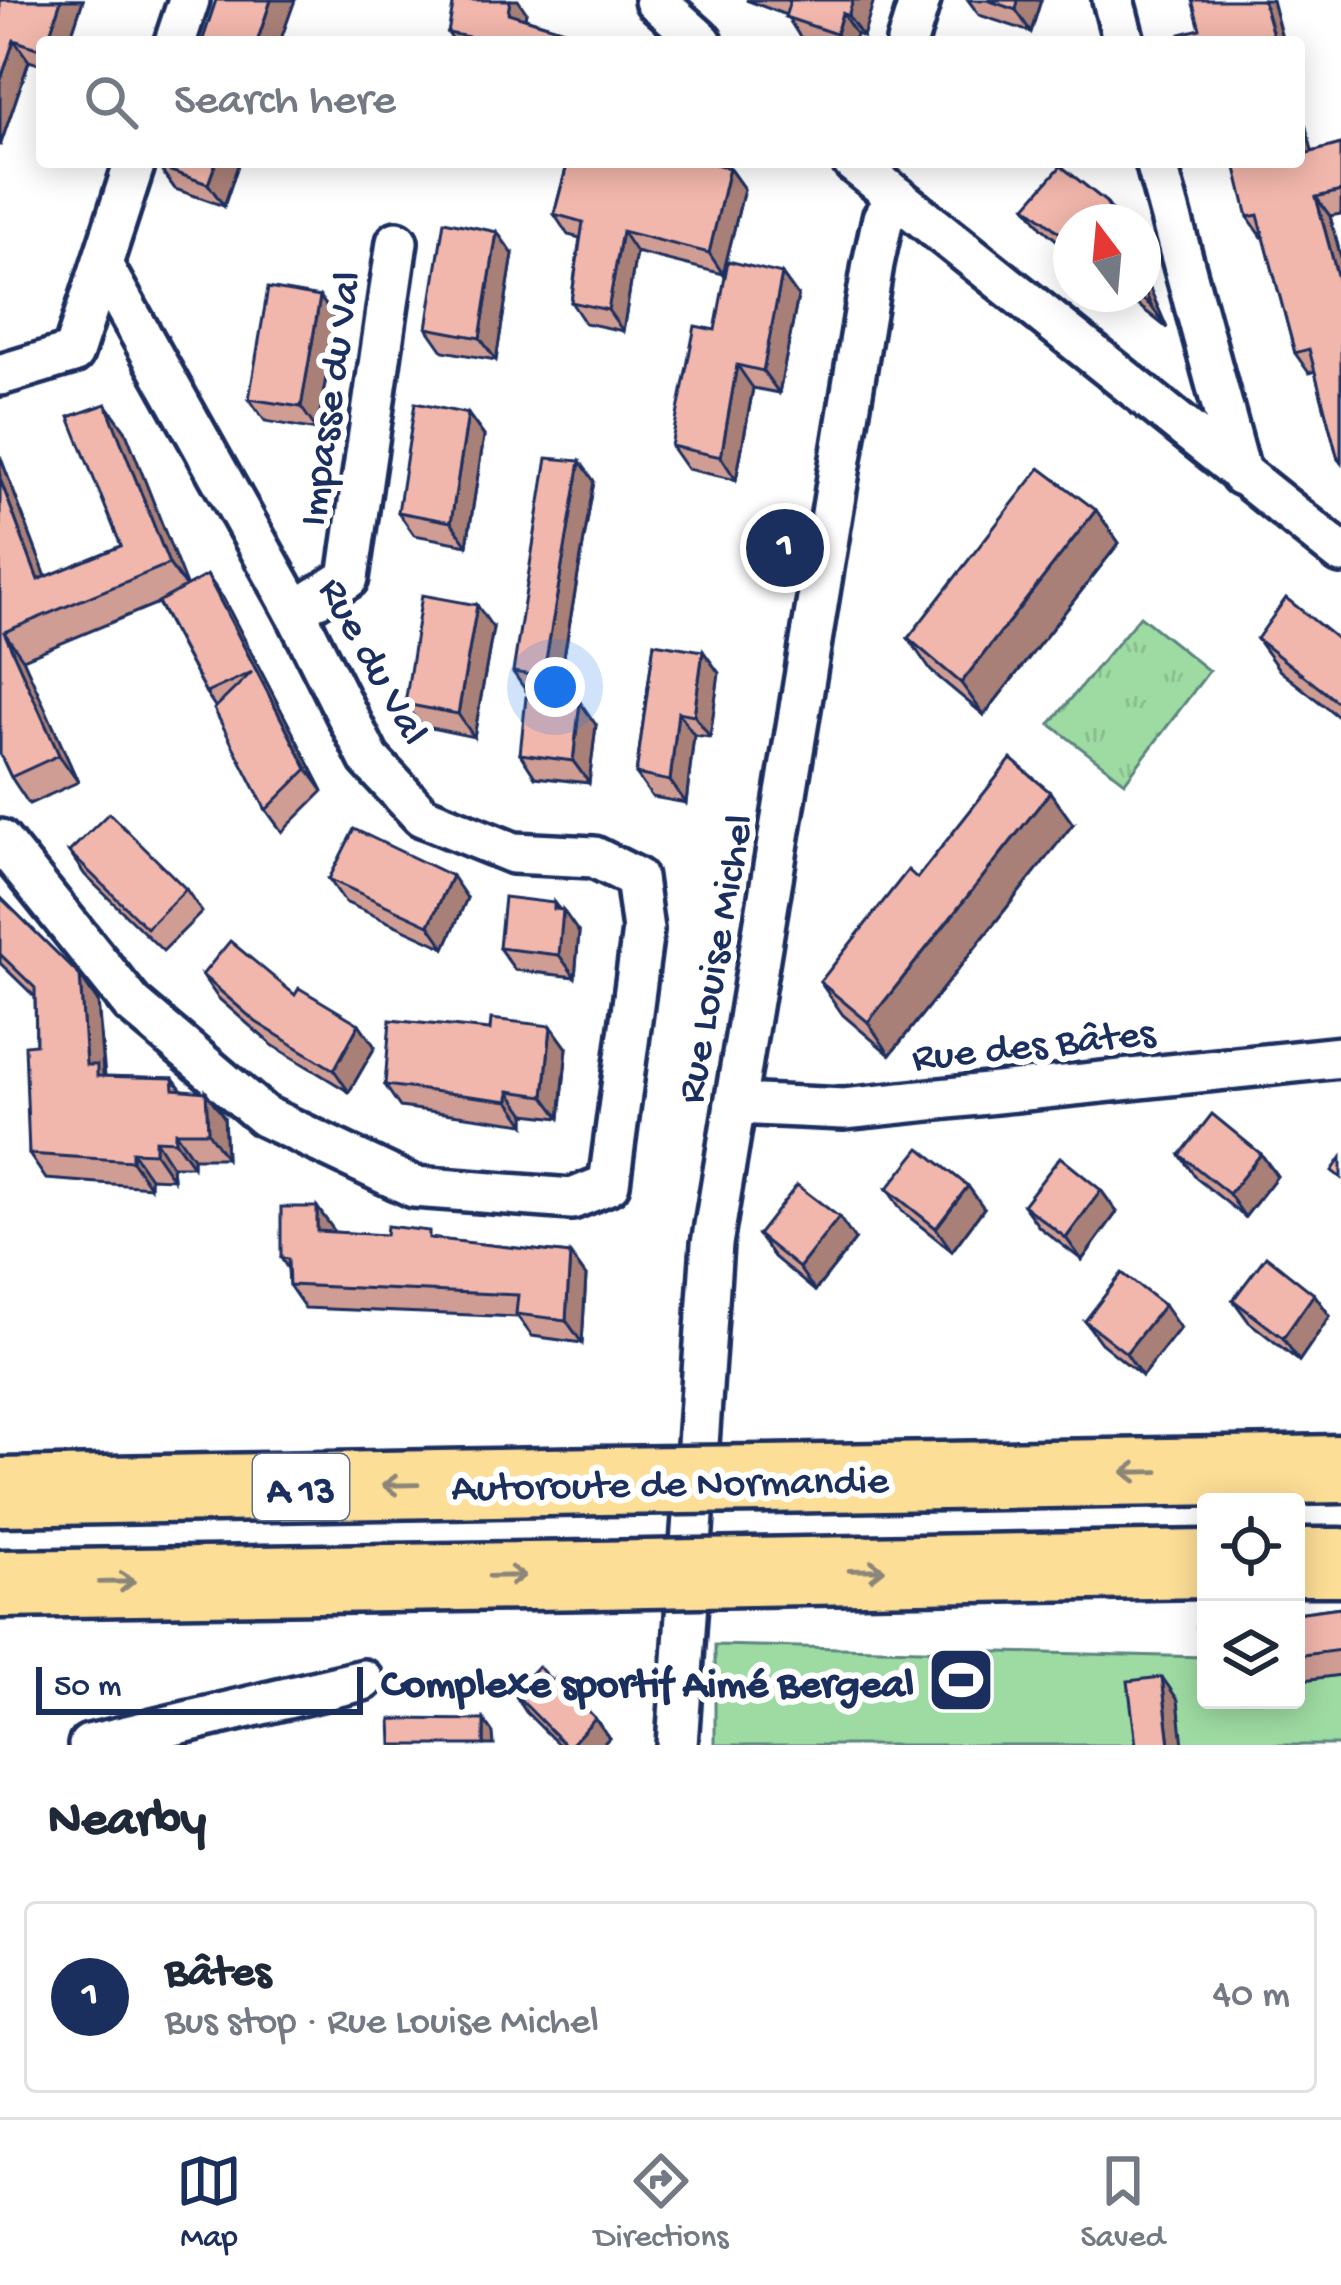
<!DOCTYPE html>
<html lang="en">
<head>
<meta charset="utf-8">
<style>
  :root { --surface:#fff; --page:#f6f6f7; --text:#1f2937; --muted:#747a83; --line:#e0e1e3; --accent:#1b2f5e }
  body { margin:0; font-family:"Gochi Hand",sans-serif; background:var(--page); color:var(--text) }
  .controls { position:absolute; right:36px; bottom:36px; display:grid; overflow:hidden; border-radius:12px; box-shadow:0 6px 30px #0003 }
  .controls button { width:108px; height:108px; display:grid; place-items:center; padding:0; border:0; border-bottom:3px solid var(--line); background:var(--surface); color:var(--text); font:60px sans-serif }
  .compass { position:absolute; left:1053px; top:204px; width:108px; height:108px; border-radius:50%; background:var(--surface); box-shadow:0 6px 30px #0003; rotate:344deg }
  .scale { position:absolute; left:36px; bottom:30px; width:327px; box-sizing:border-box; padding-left:12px; border:6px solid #1b2f5e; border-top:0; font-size:33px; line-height:42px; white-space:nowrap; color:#1b2f5e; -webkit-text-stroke:9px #fff; paint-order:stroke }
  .you { position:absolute; left:555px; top:687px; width:42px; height:42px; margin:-30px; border:9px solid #fff; border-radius:50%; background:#1a73e8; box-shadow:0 0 0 18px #1a73e833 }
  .badge { display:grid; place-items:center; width:78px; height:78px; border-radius:50%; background:var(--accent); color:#fff; font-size:39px; font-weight:700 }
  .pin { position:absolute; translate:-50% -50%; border:6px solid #fff; box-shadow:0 3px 12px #0006 }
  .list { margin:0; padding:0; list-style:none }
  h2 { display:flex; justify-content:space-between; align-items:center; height:156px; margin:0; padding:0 48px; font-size:51px }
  h2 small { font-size:39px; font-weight:400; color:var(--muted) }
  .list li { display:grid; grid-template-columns:78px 1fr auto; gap:36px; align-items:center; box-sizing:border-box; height:192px; margin:0 24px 24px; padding:0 24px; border:3px solid var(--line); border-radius:12px }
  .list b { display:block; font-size:45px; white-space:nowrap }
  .list p { margin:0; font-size:39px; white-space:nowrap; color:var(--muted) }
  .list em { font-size:39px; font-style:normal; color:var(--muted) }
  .icon { flex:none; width:66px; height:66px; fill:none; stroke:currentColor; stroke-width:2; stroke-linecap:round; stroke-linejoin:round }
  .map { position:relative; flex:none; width:1341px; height:1745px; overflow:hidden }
  .search { position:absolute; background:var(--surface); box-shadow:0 6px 30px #0003; left:36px; right:36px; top:36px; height:132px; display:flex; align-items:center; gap:30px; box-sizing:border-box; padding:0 42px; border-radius:12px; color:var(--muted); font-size:45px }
  .sheet { height:372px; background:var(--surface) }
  nav { display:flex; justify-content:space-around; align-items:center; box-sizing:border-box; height:168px; border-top:3px solid var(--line); background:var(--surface); font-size:33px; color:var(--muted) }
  nav a { display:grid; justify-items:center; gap:6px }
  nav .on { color:var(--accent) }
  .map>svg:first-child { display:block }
  .grass { fill:url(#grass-tufts); stroke:#5c8580; stroke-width:3 }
  .pitch { fill:#9edba2; stroke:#5c8580; stroke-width:3 }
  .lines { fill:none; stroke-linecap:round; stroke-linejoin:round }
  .minor-casing { stroke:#1b2f5e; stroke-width:48 }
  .motorway-casing { stroke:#1b2f5e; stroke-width:75 }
  .minor { stroke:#fff; stroke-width:39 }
  .motorway { stroke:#fdde96; stroke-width:66 }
  .motorway-bridge-casing { stroke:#1b2f5e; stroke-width:75; stroke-linecap:butt }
  .motorway-bridge { stroke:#fdde96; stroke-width:66 }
  .wall { fill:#d09d94; stroke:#1b2f5e; stroke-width:3 }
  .shaded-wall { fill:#a98078; stroke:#1b2f5e; stroke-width:3 }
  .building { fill:#f2b7ac; stroke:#1b2f5e; stroke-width:3 }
  .oneway { stroke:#8c867a }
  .labels { text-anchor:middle; stroke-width:12; stroke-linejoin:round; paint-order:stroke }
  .shield { fill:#fff; stroke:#5f6d8e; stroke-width:3 }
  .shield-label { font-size:39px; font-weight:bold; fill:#1b2f5e }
  .street-label { font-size:42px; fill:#1b2f5e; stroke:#fff }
  .poi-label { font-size:42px; font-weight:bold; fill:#1b2f5e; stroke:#fff; text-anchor:end }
</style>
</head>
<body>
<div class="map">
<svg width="1341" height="1745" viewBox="0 0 1341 1745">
  <defs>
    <pattern id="grass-tufts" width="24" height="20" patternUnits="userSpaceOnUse" patternTransform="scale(3)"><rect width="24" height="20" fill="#9edba2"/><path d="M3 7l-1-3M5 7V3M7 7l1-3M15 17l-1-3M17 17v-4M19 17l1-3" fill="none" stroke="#88bc8e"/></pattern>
  </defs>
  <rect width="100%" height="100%" fill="#fff"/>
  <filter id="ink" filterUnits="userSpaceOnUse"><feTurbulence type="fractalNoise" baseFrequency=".00833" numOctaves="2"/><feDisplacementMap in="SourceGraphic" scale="24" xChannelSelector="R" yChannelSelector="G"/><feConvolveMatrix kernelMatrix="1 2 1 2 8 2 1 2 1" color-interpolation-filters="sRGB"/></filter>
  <g filter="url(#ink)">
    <path class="grass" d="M1140,616L1209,671L1125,782L1050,724Z"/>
    <path class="pitch" d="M715,1645L1206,1657V1700H1296V1660L1341,1661V1745H715Z"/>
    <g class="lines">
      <g class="minor-casing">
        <g id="minor">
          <path d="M655,0L702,42"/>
          <path d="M1113,0L1124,42"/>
          <path d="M175,42L189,0"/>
          <path d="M907,42L920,0"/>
          <path d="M853,162L1341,553"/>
          <path d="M1156,162L1241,475"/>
          <path d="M0,375L73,353L135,162"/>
          <path d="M295,611L348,578L397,242"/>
          <path d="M0,840L132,1004L264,1116L414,1187L572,1199L609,1184L643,930L636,878L594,857L513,853L422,816L369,759L295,611L102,265"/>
          <path d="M735,1104L844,1109L1341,1057"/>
          <path d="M89,1745L363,1680"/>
          <path d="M677,1745L712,1244L873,264L883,218L897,197"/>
        </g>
      </g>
      <g class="motorway-casing">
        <g id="motorway">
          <path d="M765,1479L1341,1469"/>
          <path d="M0,1492L601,1481"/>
          <path d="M1296,1562H1341"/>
          <path d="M750,1572L1206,1564"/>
          <path d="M0,1584L595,1575"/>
        </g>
      </g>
      <use href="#minor" class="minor"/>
      <use href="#motorway" class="motorway"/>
      <g class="motorway-bridge-casing">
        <g id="motorway-bridge">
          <path d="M601,1481L765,1479"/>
          <path d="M595,1575L750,1572"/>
        </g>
      </g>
      <use href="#motorway-bridge" class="motorway-bridge"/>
    </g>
    <g class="wall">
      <path d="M0,0H83L69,42H42V65L29,61L0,146Z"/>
      <path d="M746,0H874L863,37L856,34L854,42H813L800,37L786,15Z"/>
      <path d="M968,0H1041L1031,32L979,15Z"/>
      <path d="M526,12L525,18L602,42H454L448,33Z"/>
      <path d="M1299,101L1312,152L1341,144V214L1330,216L1341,258V463L1338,459L1315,371L1309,373L1295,353L1264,236L1262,237L1248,217L1245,165L1299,162Z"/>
      <path d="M239,162L224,206L175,189L159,167Z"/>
      <path d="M557,162H709L729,168L744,189L723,274L636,252L623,331L585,323L571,302L580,238L568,235L554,214L567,165Z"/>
      <path d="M1106,202L1120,222H1071V252L1042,228L1026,206Z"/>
      <path d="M513,254L496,360L443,351L427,328Z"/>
      <path d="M1143,273L1167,328L1124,294H1143Z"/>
      <path d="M798,296L779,393L753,388L736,480L687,469L671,446L715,330Z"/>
      <path d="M336,319L317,430L265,421L249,399Z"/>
      <path d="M468,414L484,436L467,545L414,535L398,512Z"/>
      <path d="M125,430L186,587L223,598L323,791L282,832L266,810L216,708L206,693L158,603L23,659L78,782L29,804L11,777L0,754V456L46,577L121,546Z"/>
      <path d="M594,481L557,697L527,692L513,672Z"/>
      <path d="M1096,510L1119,543L984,715L931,671L908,638Z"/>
      <path d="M493,628L474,737L421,726L405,704Z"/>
      <path d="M1257,639L1341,642V719L1280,671Z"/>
      <path d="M654,643L719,673L710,737L694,735L686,803L652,797L636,774Z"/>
      <path d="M596,725L589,783L535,777L520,754Z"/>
      <path d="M1073,824L890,1055L843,1015L820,982L917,878Z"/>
      <path d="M69,852L186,889L202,912L163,951L85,875Z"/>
      <path d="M329,879L467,898L445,948L345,902Z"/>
      <path d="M0,897L80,976L98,1002L105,1076L173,1078L182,1090L224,1117L226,1158H193V1166H172L173,1179L150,1178V1187L46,1179L29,1154L36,1044L35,997L0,963Z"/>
      <path d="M554,903L579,933L575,977L515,970L499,948Z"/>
      <path d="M202,975L359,1024L375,1047L349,1092L272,1045L218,998Z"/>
      <path d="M567,1048L560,1118L525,1114V1124L400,1107L385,1085Z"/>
      <path d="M1261,1154L1277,1176L1245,1217L1196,1178L1180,1155Z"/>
      <path d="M887,1189L984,1208L952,1251L903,1212Z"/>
      <path d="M1023,1205L1117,1212L1082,1260L1039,1227Z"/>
      <path d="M317,1207L333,1232L435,1239L570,1254L586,1276L582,1343L532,1336L518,1317L305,1308L289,1285L288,1269L281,1258Z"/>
      <path d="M758,1235L855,1240L815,1291L774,1257Z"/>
      <path d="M1314,1294L1330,1316L1299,1361L1249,1322L1233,1300Z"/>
      <path d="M1085,1321L1180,1328L1142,1376L1101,1343Z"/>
      <path d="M1341,1607V1675L1296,1681V1613Z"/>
      <path d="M552,1681L595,1718L609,1738L602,1745H559L526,1712L513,1692Z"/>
    </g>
    <g class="shaded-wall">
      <path d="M61,0H83L69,42H47Z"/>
      <path d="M271,0H295L280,42H257Z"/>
      <path d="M510,0H518L526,12L522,33L508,13Z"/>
      <path d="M853,0H874L863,37L848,16Z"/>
      <path d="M1018,0H1041L1031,32L1016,10Z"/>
      <path d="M1263,0H1272L1283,42H1275Z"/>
      <path d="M842,13L856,34L854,42H841L836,34Z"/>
      <path d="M14,40L29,61L0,146V82Z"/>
      <path d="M1299,101L1318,173L1305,154L1299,133Z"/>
      <path d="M216,162H239L224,206L208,184Z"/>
      <path d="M729,168L744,189L723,274L709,253Z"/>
      <path d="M1316,197L1330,216L1341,258V290Z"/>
      <path d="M622,231L636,252L623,331L608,310Z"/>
      <path d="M497,232L513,254L496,360L480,338Z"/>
      <path d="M1143,273L1167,328L1151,306L1143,287Z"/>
      <path d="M782,274L798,296L779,393L763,371Z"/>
      <path d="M320,297L336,319L317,430L301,407Z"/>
      <path d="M737,365L753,388L736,480L721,457Z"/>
      <path d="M106,404L125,430L188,590L169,564Z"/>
      <path d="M468,414L484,436L467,545L451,522Z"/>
      <path d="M0,456L57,606L38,580L0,479Z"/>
      <path d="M580,461L594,481L557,697L543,677Z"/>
      <path d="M1096,510L1119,543L984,715L961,683Z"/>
      <path d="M207,575L223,598L323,791L307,769Z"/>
      <path d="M477,605L493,628L474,737L458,714Z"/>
      <path d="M4,632L23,659L78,782L59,755Z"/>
      <path d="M703,651L719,673L710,737L694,715Z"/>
      <path d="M580,702L596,725L589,783L573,761Z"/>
      <path d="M678,712L694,735L686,803L670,781Z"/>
      <path d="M1050,792L1073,824L890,1055L868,1022Z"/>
      <path d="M452,876L467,898L445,948L429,925Z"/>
      <path d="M554,903L563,915V910L579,933L575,977L559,955Z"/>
      <path d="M80,976L98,1002L103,1074L114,1090L86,1065Z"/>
      <path d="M359,1024L375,1047L349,1092L334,1070Z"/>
      <path d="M551,1026L567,1048L560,1118L544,1096Z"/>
      <path d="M509,1091L525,1114V1124L509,1101Z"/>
      <path d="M206,1092L224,1117L226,1158L208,1132Z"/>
      <path d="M175,1132L193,1158V1166L175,1141Z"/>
      <path d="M155,1140L172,1166L173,1179L155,1153Z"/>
      <path d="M132,1152L150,1178V1187L132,1161Z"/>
      <path d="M1261,1154L1277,1176L1245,1217L1229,1194Z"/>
      <path d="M968,1186L984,1208L952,1251L936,1228Z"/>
      <path d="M1101,1190L1117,1212L1082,1260L1066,1238Z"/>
      <path d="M317,1207L333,1229V1253L317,1231Z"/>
      <path d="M839,1217L855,1240L815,1291L799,1268Z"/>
      <path d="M570,1254L586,1276L582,1343L566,1320Z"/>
      <path d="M1314,1294L1330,1316L1299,1361L1283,1338Z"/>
      <path d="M1164,1305L1180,1328L1142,1376L1126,1353Z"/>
      <path d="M1162,1677L1178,1700L1183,1745H1170Z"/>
      <path d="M595,1718L609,1738L602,1745H571Z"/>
      <path d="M484,1720L493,1733L494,1745H484Z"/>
    </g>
    <g class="building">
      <path d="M0,0H61L47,42H42V50L14,40L0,82Z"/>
      <path d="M216,0H271L257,42H202Z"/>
      <path d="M454,0H510L508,13L602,42H495L448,33Z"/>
      <path d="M788,0H853L848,16L842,13L836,34L785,17L790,1Z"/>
      <path d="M987,0H1018L1016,10Z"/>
      <path d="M1192,0H1263L1275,42H1182L1180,34L1200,29Z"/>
      <path d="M1299,133L1305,154L1341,144V191L1316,197L1341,290V461L1338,459L1309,349L1295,353L1258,215L1248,217L1236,168L1245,165V162H1299Z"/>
      <path d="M161,162H216L208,184L159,167Z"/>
      <path d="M568,162H709L729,168L709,253L622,231L608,310L571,302L583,222L554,214Z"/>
      <path d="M1061,166L1106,202L1115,222H1071V242L1026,206Z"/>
      <path d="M444,221L497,232L480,338L427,328Z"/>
      <path d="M728,261L782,274L763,371L737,365L721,457L671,446L695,326L715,330Z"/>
      <path d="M1143,287L1151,306L1136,294H1143Z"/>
      <path d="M268,288L320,297L301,407L249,399Z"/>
      <path d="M415,403L468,414L451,522L398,512Z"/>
      <path d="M106,404L169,564L4,632L59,755L11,777L0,754V479L38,580L121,546L69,417Z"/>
      <path d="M547,458L580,461L543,677L513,672Z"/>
      <path d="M1040,468L1096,510L961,683L908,638Z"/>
      <path d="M207,575L307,769L266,810L214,709L252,672L206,693L158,602Z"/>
      <path d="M422,595L477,605L458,714L405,704Z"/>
      <path d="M1286,598L1341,642V705L1257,639Z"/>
      <path d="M654,643L703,651L694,715L678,712L670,781L636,774Z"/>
      <path d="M526,697L580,702L573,761L520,754Z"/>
      <path d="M1011,759L1050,792L868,1022L820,982L908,870L917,878Z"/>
      <path d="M109,813L186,889L147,928L69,852Z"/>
      <path d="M354,829L452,876L429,925L329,879Z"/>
      <path d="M0,897L80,976L86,1065H97V1076L173,1078L174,1089L206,1092L208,1132H175V1141L155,1140V1153L132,1152V1161L29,1154L25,1045L36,1044L35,988L0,954Z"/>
      <path d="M504,897L554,903V909L563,910L559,955L499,948Z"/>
      <path d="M230,941L295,995L299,988L359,1024L334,1070L256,1022L202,975Z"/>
      <path d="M491,1019L551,1026L544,1096L509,1091V1101L385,1085L390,1020L490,1030Z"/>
      <path d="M1212,1114L1261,1154L1229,1194L1180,1155Z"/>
      <path d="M920,1148L968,1186L936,1228L887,1189Z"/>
      <path d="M1060,1157L1101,1190L1066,1238L1023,1205Z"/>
      <path d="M1341,1158V1178L1332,1171Z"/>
      <path d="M797,1185L839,1217L799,1268L758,1235Z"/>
      <path d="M281,1207H317V1231L386,1235L387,1226L429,1231V1238L570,1254L566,1320L516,1314L518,1295L289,1285L288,1259L281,1258Z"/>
      <path d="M1266,1256L1314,1294L1283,1338L1233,1300Z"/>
      <path d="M1122,1273L1164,1305L1126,1353L1085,1321Z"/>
      <path d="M1341,1607V1650L1296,1656V1613Z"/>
      <path d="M1206,1625V1668L1203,1669L1197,1627Z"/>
      <path d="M538,1666L552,1681L557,1677L595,1718L571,1745H565L513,1692Z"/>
      <path d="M1162,1677L1170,1745H1136L1128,1681Z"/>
      <path d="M391,1719L484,1720V1745H392Z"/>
    </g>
    <defs><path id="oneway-shaft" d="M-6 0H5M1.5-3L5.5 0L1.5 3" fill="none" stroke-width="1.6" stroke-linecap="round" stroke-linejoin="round" transform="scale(3)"/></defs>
    <g class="oneway">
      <use href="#oneway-shaft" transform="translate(1140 1472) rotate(179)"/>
      <use href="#oneway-shaft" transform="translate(400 1485) rotate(179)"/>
      <use href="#oneway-shaft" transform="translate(867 1570) rotate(-1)"/>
      <use href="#oneway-shaft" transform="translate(507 1576) rotate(-1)"/>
      <use href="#oneway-shaft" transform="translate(117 1582) rotate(-1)"/>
    </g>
  </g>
  <defs>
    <g id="stadium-square" transform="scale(3.45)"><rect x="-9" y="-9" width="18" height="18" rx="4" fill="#1b2f5e" stroke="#fff"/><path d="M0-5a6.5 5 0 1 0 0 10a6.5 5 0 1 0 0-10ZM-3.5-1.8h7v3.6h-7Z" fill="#fff"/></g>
  </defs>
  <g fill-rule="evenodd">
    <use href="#stadium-square" x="961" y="1680"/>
  </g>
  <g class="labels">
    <rect class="shield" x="253" y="1454" width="96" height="66" rx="9"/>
    <g class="shield-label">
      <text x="301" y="1501">A 13</text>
    </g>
    <g class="street-label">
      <text transform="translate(326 398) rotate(-82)" y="15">Impasse du Val</text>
      <text transform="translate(377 659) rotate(61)" y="15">Rue du Val</text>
      <text transform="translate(711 958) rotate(-80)" y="15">Rue Louise Michel</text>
      <text transform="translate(1033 1041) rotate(-6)" y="15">Rue des Bâtes</text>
      <text transform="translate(670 1480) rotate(-1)" y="15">Autoroute de Normandie</text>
    </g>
    <g class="poi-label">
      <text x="914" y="1695">Complexe sportif Aimé Bergeal</text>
    </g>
  </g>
</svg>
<div class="controls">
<button><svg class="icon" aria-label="locate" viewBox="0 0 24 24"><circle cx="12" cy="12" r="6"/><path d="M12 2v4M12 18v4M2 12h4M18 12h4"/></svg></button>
<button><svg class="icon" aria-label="layers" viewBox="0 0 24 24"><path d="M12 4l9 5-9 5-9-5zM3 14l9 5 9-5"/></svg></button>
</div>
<svg class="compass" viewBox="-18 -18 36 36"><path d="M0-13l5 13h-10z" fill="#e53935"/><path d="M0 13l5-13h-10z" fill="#747a83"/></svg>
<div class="scale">50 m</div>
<div class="you"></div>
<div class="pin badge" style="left:785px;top:548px">1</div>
<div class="search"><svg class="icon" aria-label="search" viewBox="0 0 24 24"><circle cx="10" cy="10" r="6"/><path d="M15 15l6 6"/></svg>Search here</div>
</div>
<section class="sheet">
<h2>Nearby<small></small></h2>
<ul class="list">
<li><span class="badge">1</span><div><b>Bâtes</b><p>Bus stop · Rue Louise Michel</p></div><em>40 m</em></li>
</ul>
</section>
<nav>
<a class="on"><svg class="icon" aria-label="map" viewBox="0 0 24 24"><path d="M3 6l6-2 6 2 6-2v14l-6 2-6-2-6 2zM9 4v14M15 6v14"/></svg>Map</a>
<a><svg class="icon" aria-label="directions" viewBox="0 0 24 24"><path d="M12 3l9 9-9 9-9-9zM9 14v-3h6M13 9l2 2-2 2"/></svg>Directions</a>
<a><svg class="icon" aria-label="saved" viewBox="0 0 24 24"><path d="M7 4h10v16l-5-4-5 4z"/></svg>Saved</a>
</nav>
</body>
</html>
